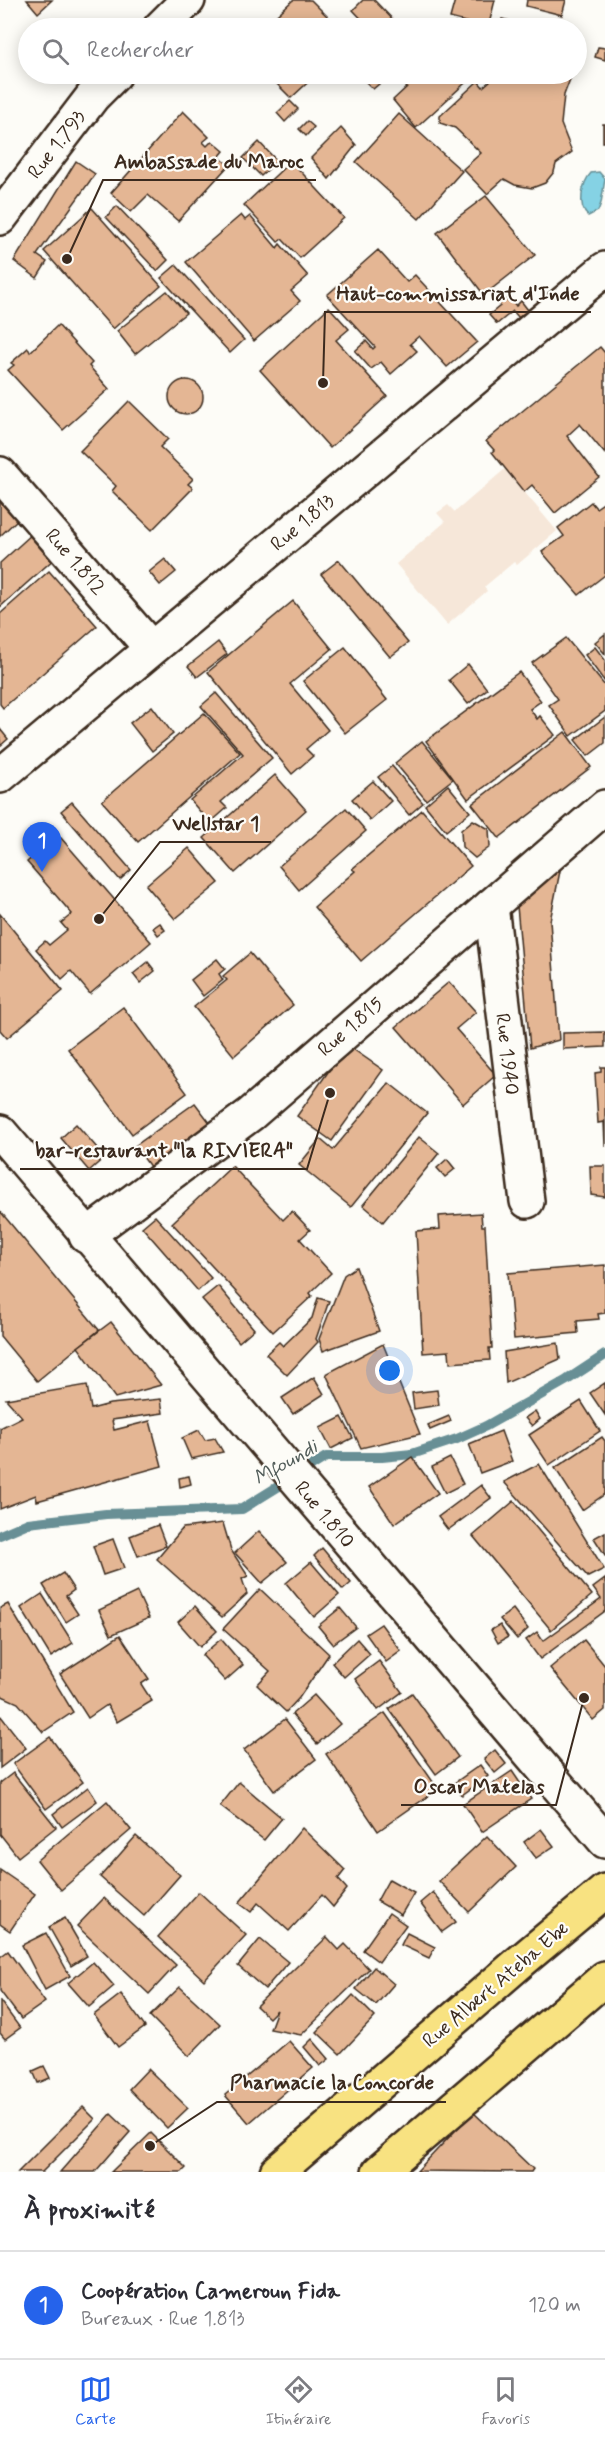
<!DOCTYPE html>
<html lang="fr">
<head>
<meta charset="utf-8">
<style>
  :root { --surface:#fff; --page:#f2f2f3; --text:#2b2b33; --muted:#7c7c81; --line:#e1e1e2; --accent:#2563eb }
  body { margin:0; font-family:Mynerve,sans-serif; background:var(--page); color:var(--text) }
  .you { position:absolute; left:390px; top:1371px; width:21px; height:21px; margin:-15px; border:4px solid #fff; border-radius:50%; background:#1a73e8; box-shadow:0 0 0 9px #1a73e833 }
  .badge { display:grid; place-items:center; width:39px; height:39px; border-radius:50%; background:var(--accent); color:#fff; font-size:20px; font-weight:700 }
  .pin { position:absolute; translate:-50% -50px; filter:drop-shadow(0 2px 3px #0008) }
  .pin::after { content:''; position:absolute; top:32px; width:21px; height:18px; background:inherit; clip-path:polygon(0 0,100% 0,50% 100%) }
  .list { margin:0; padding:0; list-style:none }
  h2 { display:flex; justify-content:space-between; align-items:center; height:78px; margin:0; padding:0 24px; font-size:26px }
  h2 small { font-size:20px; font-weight:400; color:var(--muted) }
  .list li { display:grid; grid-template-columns:39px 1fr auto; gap:18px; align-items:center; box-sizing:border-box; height:108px; padding:0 24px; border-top:2px solid var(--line) }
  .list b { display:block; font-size:22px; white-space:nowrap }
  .list p { margin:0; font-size:20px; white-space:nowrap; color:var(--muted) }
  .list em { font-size:20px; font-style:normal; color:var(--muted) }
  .icon { flex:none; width:33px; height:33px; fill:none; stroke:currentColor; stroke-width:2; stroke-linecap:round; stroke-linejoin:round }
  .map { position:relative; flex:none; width:605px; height:2172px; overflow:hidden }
  .search { position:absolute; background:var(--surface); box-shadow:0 3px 15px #0003; left:18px; right:18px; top:18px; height:66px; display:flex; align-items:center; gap:15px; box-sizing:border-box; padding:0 21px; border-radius:33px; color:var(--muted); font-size:22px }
  .sheet { height:186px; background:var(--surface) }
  nav { display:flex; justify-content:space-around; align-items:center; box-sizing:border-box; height:84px; border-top:2px solid var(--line); background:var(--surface); font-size:16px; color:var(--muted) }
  nav a { display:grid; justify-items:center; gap:3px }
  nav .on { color:var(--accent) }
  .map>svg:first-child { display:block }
  .built { fill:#f6e7d9 }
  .water { fill:#85d2e4; stroke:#678f95; stroke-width:1.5 }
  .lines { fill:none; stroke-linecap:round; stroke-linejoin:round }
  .stream { stroke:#678f95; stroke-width:10 }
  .building { fill:#e4b694; stroke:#3b2a1e; stroke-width:1.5 }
  .minor-casing { stroke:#3b2a1e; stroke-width:38 }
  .highway-casing { stroke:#3b2a1e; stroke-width:38 }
  .minor { stroke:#fdfcf7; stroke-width:33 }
  .highway { stroke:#f8e281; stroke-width:33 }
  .labels { text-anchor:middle; stroke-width:4.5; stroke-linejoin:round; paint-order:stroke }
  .street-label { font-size:20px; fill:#3b2a1e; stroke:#fdfcf7 }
  .water-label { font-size:21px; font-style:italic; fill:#515c59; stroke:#fdfcf7 }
  .leader { fill:none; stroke:#3b2a1e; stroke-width:2 }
  .callout-dot { fill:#3b2a1e; stroke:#fdfcf7; stroke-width:2 }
  .callout-label { font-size:21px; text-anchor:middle; font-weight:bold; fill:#3b2a1e; stroke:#fdfcf7; stroke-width:4.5; stroke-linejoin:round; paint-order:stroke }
</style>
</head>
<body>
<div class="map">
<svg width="605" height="2172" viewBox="0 0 605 2172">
  <rect width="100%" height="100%" fill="#fdfcf7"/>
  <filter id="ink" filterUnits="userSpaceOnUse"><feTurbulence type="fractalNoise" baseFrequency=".0167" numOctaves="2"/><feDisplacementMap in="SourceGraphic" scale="12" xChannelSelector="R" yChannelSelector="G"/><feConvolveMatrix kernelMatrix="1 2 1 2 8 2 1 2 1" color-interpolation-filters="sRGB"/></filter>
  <g filter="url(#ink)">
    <path class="built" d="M505,469L557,531L517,565L514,562L484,587L487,591L447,625L396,564L445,522L437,513L448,505L455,512Z"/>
    <path class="water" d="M599,172L605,179L601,203L598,211L588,216C577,206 582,183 591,173Z"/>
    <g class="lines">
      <path class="stream" d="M0,1535L28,1523L106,1514L242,1509L326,1457H382L412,1454L457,1439L486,1426L567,1380L605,1355"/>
    </g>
    <g class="building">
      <path d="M27,0H52L38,13Z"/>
      <path d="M293,0H311L339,28H263Z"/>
      <path d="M363,0H374L401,28H370L353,10Z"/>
      <path d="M455,0H495L488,28L450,18Z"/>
      <path d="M527,0H566L562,15L526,6Z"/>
      <path d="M502,19L528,25L527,28H500Z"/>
      <path d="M455,23L470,28H450Z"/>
      <path d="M598,47L605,48V60L595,57Z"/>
      <path d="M267,74H317L291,98Z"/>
      <path d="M358,74H391L373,89Z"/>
      <path d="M421,74H475L416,128L393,100Z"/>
      <path d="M498,74H572L564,95L561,124L572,152L556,164L554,172L545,183L532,188L515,185L504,179L487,194L463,169L481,153L455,128L440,123V116L478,81L483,87Z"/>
      <path d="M290,101L298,109L285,122L277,113Z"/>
      <path d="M183,111L209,137L203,142L207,146L212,141L224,151L219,157L229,165L178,221L148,195L131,212L111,193Z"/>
      <path d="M399,114L462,171L419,219L356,162Z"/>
      <path d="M307,121L314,127L306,136L299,129Z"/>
      <rect x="603" y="124" width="2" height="18"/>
      <path d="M341,128L356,145L329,179L311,158Z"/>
      <path d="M259,142L277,161L261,176L243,158Z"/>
      <path d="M76,161L95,174L37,255L47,262L37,278L14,261Z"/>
      <path d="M291,161L344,218L300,258L282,239L278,242L244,205Z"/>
      <path d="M486,196L535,255L484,295L437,233Z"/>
      <path d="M117,206L168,260L157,271L106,217Z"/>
      <path d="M92,208L161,286L113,329L44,251Z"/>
      <path d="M241,215L245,220L250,216L277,248L280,244L308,276L291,291L300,301L254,341L186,262Z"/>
      <path d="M378,250L407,282L415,275L477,342L447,367L419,336L410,344L417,351L391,374L381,362L371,369L355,351L366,341L373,349L375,347L327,295Z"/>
      <path d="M176,265L244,340L230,353L161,278Z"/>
      <path d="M167,291L186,313L135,354L117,331Z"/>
      <path d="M505,299L509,301L511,299L516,306L521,301L528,310L519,318L513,311L497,324L489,315L500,306L499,304Z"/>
      <path d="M329,307L349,329L336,340L387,396L330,448L260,370Z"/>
      <path d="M58,325L92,363L89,366L109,389L63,430L8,370L14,365L11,363L28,348L30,352Z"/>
      <path d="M600,347L605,353V454L580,424L567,436L599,477L555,513L532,485L524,492L492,452L494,450L486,441Z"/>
      <circle cx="186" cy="397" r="17"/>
      <path d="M129,401L168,439L160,447L193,479L188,484L193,488L152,530L112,491L116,486L80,451Z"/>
      <path d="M0,501L17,520L0,536Z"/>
      <path d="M591,502L596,508L605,502V575L579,595L542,552L564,536L558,528Z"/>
      <path d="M32,534L55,558L0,607V563Z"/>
      <path d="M165,559L176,572L160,585L149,572Z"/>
      <path d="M339,560L408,643L390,657L321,574Z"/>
      <path d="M49,571L97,626L3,708L0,704V614Z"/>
      <path d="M293,601L332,649L290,684L328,730L306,749L313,756L292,774L208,672Z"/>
      <path d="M605,634V654L595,642Z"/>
      <path d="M566,638L605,686V711L571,736L549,705L558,699L532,663Z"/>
      <path d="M218,642L227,654L197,677L188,666Z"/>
      <path d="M345,647L387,700L345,733L303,681Z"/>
      <path d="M595,647L605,660V682L585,655Z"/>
      <path d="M468,664L487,689L468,704L449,680Z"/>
      <path d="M519,672L541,701L530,709L537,719L540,716L555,735L468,799L426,741Z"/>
      <path d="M216,693L272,758L221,802L227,808L210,823L190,800L243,754L201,706Z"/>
      <path d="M152,706L173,734L152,751L130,723Z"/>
      <path d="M204,713L240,753L138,842L102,801Z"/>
      <path d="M605,717V743L588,756L575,740Z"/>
      <path d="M0,729L8,739L0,746Z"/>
      <path d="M565,732L591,767L499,838L472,804Z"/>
      <path d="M422,741L453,779L426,800L395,763Z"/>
      <path d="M392,766L423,803L409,815L378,777Z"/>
      <path d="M275,775L306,810L235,873L204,838Z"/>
      <path d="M373,781L391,801L370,820L352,799Z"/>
      <path d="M448,785L470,812L446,831L425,805Z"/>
      <path d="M72,802L131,870L120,880L61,811Z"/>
      <path d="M346,808L366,831L299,890L279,866Z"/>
      <path d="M422,810L471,866L361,961L314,907L355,871L352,869Z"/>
      <path d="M473,820L489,829L490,847L475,858L462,847L461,830Z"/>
      <path d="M61,838L151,942L90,994L71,971L62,979L36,949L45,941L49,945L67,930L61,923L72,914L27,862L51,841L54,844Z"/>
      <path d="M189,848L219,883L175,919L146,885Z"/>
      <path d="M562,861L550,921L559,1040L530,1048L516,895Z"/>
      <path d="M0,914L63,991L7,1038L0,1030Z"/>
      <path d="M160,923L165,930L158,935L153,928Z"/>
      <path d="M250,953L293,1005L234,1056L194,1007L227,980L223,976Z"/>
      <path d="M217,959L225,969L219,974L223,980L203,996L191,980Z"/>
      <path d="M148,962L155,971L140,983L133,974Z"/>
      <path d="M449,982L476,1012L456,1029L496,1075L463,1104L396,1027Z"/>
      <path d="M123,1007L187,1093L132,1134L68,1049Z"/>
      <path d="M605,1032V1047L563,1049V1033Z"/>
      <path d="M347,1045L383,1070L332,1141L297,1116Z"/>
      <path d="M601,1067H605V1146L604,1122L598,1123L595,1073L601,1072Z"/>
      <path d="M389,1083L427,1113L351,1207L299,1165L320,1139L333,1150Z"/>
      <path d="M195,1103L217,1132L156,1175L135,1146Z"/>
      <path d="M76,1124L105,1157L89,1171L61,1138Z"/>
      <path d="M419,1137L439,1153L383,1222L363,1205Z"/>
      <path d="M447,1159L455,1169L445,1177L437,1168Z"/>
      <path d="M232,1166L283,1220L292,1211L310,1230L300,1239L331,1273L310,1293L312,1296L273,1332L172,1223Z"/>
      <path d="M590,1166H605V1197L591,1195Z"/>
      <path d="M0,1211L99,1330L37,1381L0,1336Z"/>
      <path d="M481,1213L482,1226H485L492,1348H489L490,1360L450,1363L449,1351L423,1353L416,1231L440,1229L439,1216Z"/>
      <path d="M155,1216L211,1278L198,1291L142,1227Z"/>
      <path d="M605,1265V1313L598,1314L599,1319L577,1321L578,1333L514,1339L508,1273Z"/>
      <path d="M356,1267L379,1331L323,1351L319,1339L344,1275Z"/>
      <path d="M218,1286L254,1329L239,1342L202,1299Z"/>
      <path d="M318,1298L329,1301L316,1339L318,1342L287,1375L266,1354L279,1342L283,1346L312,1318Z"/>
      <path d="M111,1322L161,1385L115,1398L78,1347Z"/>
      <path d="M558,1343L560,1359L506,1383L504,1352Z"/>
      <path d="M383,1344L420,1434L361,1448L326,1374Z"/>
      <path d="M314,1377L324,1394L293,1414L282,1398Z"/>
      <path d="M605,1383V1415L590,1393Z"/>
      <path d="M87,1385L91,1409L110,1404L161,1399L163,1413L112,1420L114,1430L150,1421L162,1466L37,1501L36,1495L0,1509V1428L22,1417L6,1399Z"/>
      <path d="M437,1390L439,1405L414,1409L412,1393Z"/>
      <path d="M581,1401L600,1431L549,1465L529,1435Z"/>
      <path d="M535,1411L540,1419L532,1426L525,1418Z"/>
      <path d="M449,1416L451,1421L430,1430L428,1425Z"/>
      <path d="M342,1417L353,1438L331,1449L320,1428Z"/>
      <path d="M199,1430L205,1440L215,1438L223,1452L191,1459L182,1438Z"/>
      <path d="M501,1431L512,1461L480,1473L469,1444Z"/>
      <path d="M602,1437L605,1441V1494L582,1510L555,1468Z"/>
      <path d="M412,1457L438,1493L394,1524L369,1487Z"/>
      <path d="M450,1458L463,1484L445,1493L432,1467Z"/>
      <path d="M539,1464L604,1569L588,1577L504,1482Z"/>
      <path d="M189,1476L191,1484L180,1487L179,1478Z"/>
      <path d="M481,1485L491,1498L448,1530L438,1517Z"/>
      <path d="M514,1501L592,1595L551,1630L473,1536Z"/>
      <path d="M223,1523L231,1550L248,1576L242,1579L247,1594L222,1617L157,1559L183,1528Z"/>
      <path d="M158,1525L166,1546L138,1556L130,1536Z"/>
      <path d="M259,1531L287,1562L262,1583L235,1553Z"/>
      <path d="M605,1532V1555L594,1538Z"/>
      <path d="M113,1539L124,1568L103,1575L93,1546Z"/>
      <path d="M322,1548L351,1583L343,1590L314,1556Z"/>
      <path d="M311,1562L339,1595L314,1617L286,1583Z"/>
      <path d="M63,1573L74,1590L66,1596L78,1614L66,1622L43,1585Z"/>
      <path d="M605,1579V1611L540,1659L526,1640L537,1632L543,1641L601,1599L593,1588Z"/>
      <path d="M260,1589L329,1654L299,1698L286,1712L257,1685L270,1671L223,1629Z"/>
      <path d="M137,1592L149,1618L111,1635L99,1610Z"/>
      <path d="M42,1594L73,1643L51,1657L21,1608Z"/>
      <path d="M8,1604L73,1712L43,1732L18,1703L0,1695V1608Z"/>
      <path d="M195,1606L217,1631L200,1647L178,1622Z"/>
      <path d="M340,1608L356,1627L333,1644L318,1626Z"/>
      <path d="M513,1609L528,1629L517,1639L500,1619Z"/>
      <path d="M381,1624L401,1651L386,1662L366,1634Z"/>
      <path d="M500,1625L508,1637L498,1643L491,1630Z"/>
      <path d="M120,1635L149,1679L141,1684L152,1701L117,1722L107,1705L88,1718L60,1674Z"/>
      <path d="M221,1639L243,1665L225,1681L202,1655Z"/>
      <path d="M357,1639L370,1654L344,1677L332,1663Z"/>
      <path d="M584,1640L605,1666V1710L593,1720L550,1668Z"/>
      <path d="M379,1661L402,1692L378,1710L355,1679Z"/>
      <path d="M412,1693L458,1757L436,1774L389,1709Z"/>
      <path d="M314,1695L340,1724L317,1744L292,1714Z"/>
      <path d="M385,1713L438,1789L378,1831L326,1754Z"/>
      <path d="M0,1715L26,1748L0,1768Z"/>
      <path d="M285,1719L316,1759L274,1791L244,1750Z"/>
      <path d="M50,1737L83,1782L46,1809L13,1764Z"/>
      <path d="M495,1750L506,1764L495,1773L484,1759Z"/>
      <path d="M480,1765L488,1776L462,1795L453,1784Z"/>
      <path d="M512,1771L531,1799L482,1832L463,1804Z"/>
      <path d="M13,1773L56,1827L18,1857L0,1834V1783Z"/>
      <path d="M239,1782L282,1818L264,1840L220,1806Z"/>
      <path d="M88,1787L97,1801L62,1827L53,1814Z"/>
      <path d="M107,1801L131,1830L61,1890L37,1860Z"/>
      <path d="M302,1828L345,1870L338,1879L347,1889L333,1907L322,1895L289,1931L258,1903L251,1912L239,1903Z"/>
      <path d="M541,1829L554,1846L536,1858L524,1842Z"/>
      <path d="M136,1836L180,1875L144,1916L100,1877Z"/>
      <path d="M487,1836L516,1867L469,1912L439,1881Z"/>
      <path d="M0,1870L35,1894L10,1931L0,1924Z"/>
      <path d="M389,1879L414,1893L401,1915L377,1901Z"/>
      <path d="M199,1892L246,1935L204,1980L158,1937Z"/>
      <path d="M433,1892L456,1922L442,1932L420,1903Z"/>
      <path d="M104,1898L176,1965L149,1994L77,1926Z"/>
      <path d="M389,1913L406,1925L379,1962L363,1950Z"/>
      <path d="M65,1918L87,1956L71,1966L49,1927Z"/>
      <path d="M46,1933L70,1976L45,1990L22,1945Z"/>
      <path d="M407,1933L435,1947L429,1958L401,1945Z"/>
      <path d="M327,1937L339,1950L345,1944L369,1969L301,2035L270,2029L277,2010L269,2018L256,2006Z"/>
      <path d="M260,1939L288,1962L265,1989L238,1966Z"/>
      <path d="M8,1951L45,2002L21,2019L0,1991V1957Z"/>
      <path d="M93,1962L114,1986L89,2007L68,1983Z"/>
      <path d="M374,1967L394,1984L376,2005L356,1989Z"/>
      <path d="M180,1987L220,2024L189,2056L150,2016Z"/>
      <path d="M121,1994L145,2027L118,2047L94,2015Z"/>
      <path d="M353,1995L375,2017L340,2054L317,2032Z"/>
      <path d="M0,2001L20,2028L5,2039L0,2033Z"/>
      <path d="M312,2039L329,2059L320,2066L304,2047Z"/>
      <path d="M289,2041L313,2068L249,2123L225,2095Z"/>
      <path d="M44,2066L50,2078L38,2083L33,2071Z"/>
      <path d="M148,2069L188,2108L167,2128L129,2089Z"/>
      <path d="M83,2107L95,2119L42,2172H18Z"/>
      <path d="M473,2112L533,2169L531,2172L417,2171Z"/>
      <path d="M111,2114L130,2132L95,2172H60Z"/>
      <path d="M151,2133L186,2168L182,2172H111Z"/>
    </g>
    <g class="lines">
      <g class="minor-casing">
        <g id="minor">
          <path d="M160,28L188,0"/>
          <path d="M0,218L93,96L115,74"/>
          <path d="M0,474L151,648"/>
          <path d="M0,776L605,269"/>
          <path d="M491,906L527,1201"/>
          <path d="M0,1132L605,1841"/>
          <path d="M86,1236L251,1114L605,807"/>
        </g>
      </g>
      <g class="highway-casing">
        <g id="highway">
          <path d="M277,2172L520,1962L605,1891"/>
          <path d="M379,2172L605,1978"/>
        </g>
      </g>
      <use href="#minor" class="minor"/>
      <use href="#highway" class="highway"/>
    </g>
  </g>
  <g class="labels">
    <g class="street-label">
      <text transform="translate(56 144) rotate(-52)" y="7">Rue 1.793</text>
      <text transform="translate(302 522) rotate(-40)" y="7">Rue 1.813</text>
      <text transform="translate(76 561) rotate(49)" y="7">Rue 1.812</text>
      <text transform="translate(350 1026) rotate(-41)" y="7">Rue 1.815</text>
      <text transform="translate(508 1054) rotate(83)" y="7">Rue 1.940</text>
      <text transform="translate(325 1514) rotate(50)" y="7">Rue 1.810</text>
      <text transform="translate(495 1984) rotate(-40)" y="7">Rue Albert Ateba Ebe</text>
    </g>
    <g class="water-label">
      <text transform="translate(285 1462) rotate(-30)" y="7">Mfoundi</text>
    </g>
  </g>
  <path class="leader" d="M67 259L103 180H316M323 383L325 312H591M99 919L160 842H271M330 1093L307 1169H20M584 1698L556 1805H401M150 2146L217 2102H446"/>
  <g class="callout-dot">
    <circle cx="67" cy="259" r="6"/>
    <circle cx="323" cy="383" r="6"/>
    <circle cx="99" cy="919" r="6"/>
    <circle cx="330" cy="1093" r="6"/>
    <circle cx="584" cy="1698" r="6"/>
    <circle cx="150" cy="2146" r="6"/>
  </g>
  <g class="callout-label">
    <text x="209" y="168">Ambassade du Maroc</text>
    <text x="458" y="300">Haut-commissariat d'Inde</text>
    <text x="216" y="830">Wellstar 1</text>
    <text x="164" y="1157">bar-restaurant "la RIVIERA"</text>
    <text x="479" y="1793">Oscar Matelas</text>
    <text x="332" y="2089">Pharmacie la Concorde</text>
  </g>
</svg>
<div class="you"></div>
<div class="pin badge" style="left:42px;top:872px">1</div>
<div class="search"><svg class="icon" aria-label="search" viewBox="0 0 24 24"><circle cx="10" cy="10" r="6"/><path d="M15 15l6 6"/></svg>Rechercher</div>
</div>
<section class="sheet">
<h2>À proximité<small></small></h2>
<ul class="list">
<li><span class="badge">1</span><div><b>Coopération Cameroun Fida</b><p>Bureaux · Rue 1.813</p></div><em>120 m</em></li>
</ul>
</section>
<nav>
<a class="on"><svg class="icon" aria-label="map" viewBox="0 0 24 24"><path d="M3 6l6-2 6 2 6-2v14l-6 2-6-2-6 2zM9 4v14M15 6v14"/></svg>Carte</a>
<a><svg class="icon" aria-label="directions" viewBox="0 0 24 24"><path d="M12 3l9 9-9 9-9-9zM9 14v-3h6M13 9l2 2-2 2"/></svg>Itinéraire</a>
<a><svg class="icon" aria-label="saved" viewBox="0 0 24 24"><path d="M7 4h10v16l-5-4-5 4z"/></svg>Favoris</a>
</nav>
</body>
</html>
